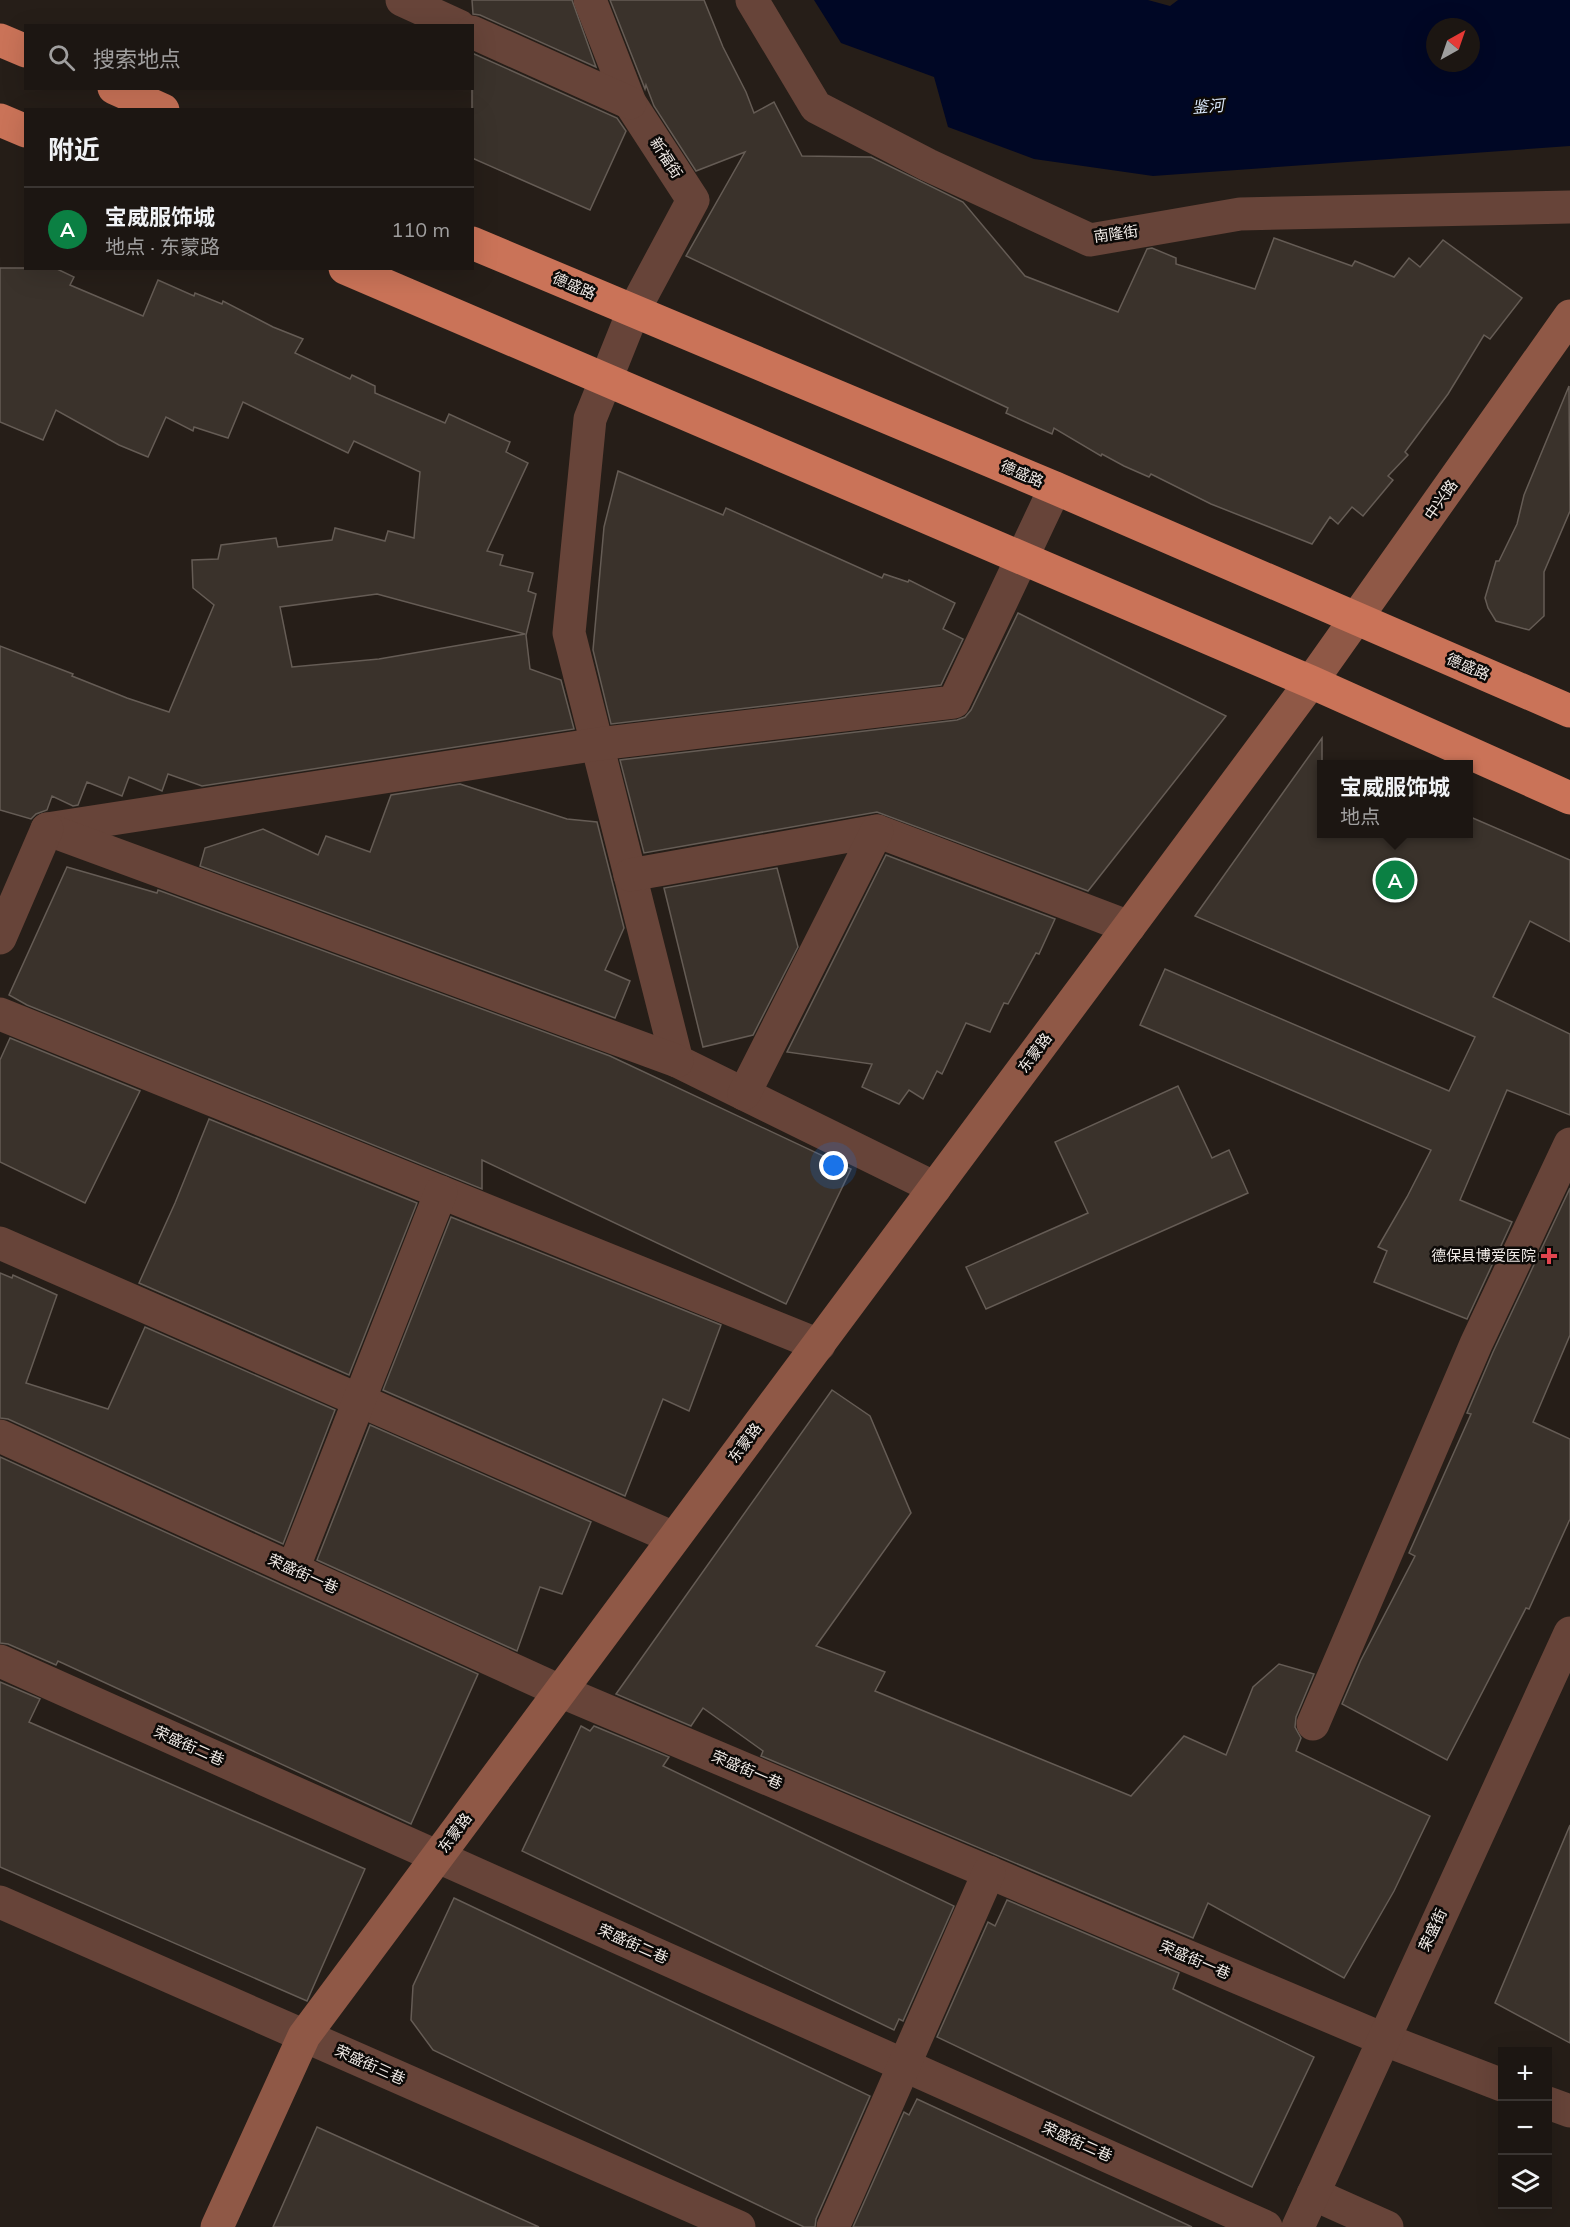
<!DOCTYPE html>
<html lang="zh">
<head>
<meta charset="utf-8">
<style>
  :root { --surface:#1c1612; --page:#292320; --text:#f1f3f6; --muted:#a09f9f; --line:#3a3532; --accent:#0b8043 }
  body { margin:0; font-family:Mulish,"Noto Sans SC",sans-serif; background:var(--page); color:var(--text) }
  .controls { position:absolute; right:18px; bottom:18px; display:grid; overflow:hidden; border-radius:0px; box-shadow:0 6px 24px #0002 }
  .controls button { width:54px; height:54px; display:grid; place-items:center; padding:0; border:0; border-bottom:2px solid var(--line); background:var(--surface); color:var(--text); font:30px sans-serif }
  .compass { position:absolute; left:1426px; top:18px; width:54px; height:54px; border-radius:50%; background:var(--surface); box-shadow:0 6px 24px #0002; rotate:40deg }
  .you { position:absolute; left:834px; top:1166px; width:21px; height:21px; margin:-15px; border:4px solid #fff; border-radius:50%; background:#1a73e8; box-shadow:0 0 0 9px #1a73e833 }
  .badge { display:grid; place-items:center; width:39px; height:39px; border-radius:50%; background:var(--accent); color:#fff; font-size:20px; font-weight:700 }
  .pin { position:absolute; translate:-50% -50%; border:3px solid #fff; box-shadow:0 2px 6px #0006 }
  .popup { position:absolute; left:1317px; top:760px; width:156px; height:78px; box-sizing:border-box; display:grid; place-content:center; border-radius:0px; background:var(--surface); filter:drop-shadow(0 2px 4px #0005); font-size:20px; white-space:nowrap; color:var(--muted) }
  .popup b { font-size:22px; color:var(--text) }
  .popup::after { content:''; position:absolute; left:50%; top:100%; margin-left:-12px; border:12px solid transparent; border-top-color:var(--surface) }
  .list { margin:0; padding:0; list-style:none }
  h2 { display:flex; justify-content:space-between; align-items:center; height:78px; margin:0; padding:0 24px; font-size:26px }
  h2 small { font-size:20px; font-weight:400; color:var(--muted) }
  .list li { display:grid; grid-template-columns:39px 1fr auto; gap:18px; align-items:center; box-sizing:border-box; height:84px; padding:0 24px; border-top:2px solid var(--line) }
  .list b { display:block; font-size:22px; white-space:nowrap }
  .list p { margin:0; font-size:20px; white-space:nowrap; color:var(--muted) }
  .list em { font-size:20px; font-style:normal; color:var(--muted) }
  .icon { flex:none; width:33px; height:33px; fill:none; stroke:currentColor; stroke-width:2; stroke-linecap:round; stroke-linejoin:round }
  .map { position:relative; flex:none; width:1570px; height:2227px; overflow:hidden }
  .search { position:absolute; background:var(--surface); box-shadow:0 6px 24px #0002; left:24px; top:24px; width:450px; height:66px; display:flex; align-items:center; gap:15px; box-sizing:border-box; padding:0 21px; border-radius:0px; color:var(--muted); font-size:22px }
  .panel { position:absolute; background:var(--surface); box-shadow:0 6px 24px #0002; left:24px; top:108px; width:450px; height:162px; border-radius:0px }
  .map>svg:first-child { display:block }
  .water { fill:#000725; fill-rule:evenodd }
  .building { fill:#3a322b; stroke:#655c55; stroke-width:1.5; fill-rule:evenodd }
  .lines { fill:none; stroke-linecap:round; stroke-linejoin:round }
  .street { stroke:#674439; stroke-width:33 }
  .secondary { stroke:#8f5846; stroke-width:33 }
  .highway { stroke:#ca7358; stroke-width:33 }
  .health-dot { fill:#e0444e; stroke:#0c0907; stroke-width:2 }
  .labels { text-anchor:middle; stroke-width:5; stroke-linejoin:round; paint-order:stroke }
  .street-label { font-size:15px; fill:#f0eae6; stroke:#0c0907 }
  .poi-label { font-size:15px; fill:#f0eae6; stroke:#0c0907; text-anchor:end }
  .water-label { font-size:16px; font-style:italic; fill:#d7e5f8; stroke:#0c0907 }
</style>
</head>
<body>
<div class="map">
<svg width="1570" height="2227" viewBox="0 0 1570 2227">
  <rect width="100%" height="100%" fill="#261e18"/>
  <path class="water" d="M814,0H1148L1170,6L1178,0H1570V146L1153,176L1034,159L948,127L934,77L841,43ZM1435,27H1471V63H1435Z"/>
  <g class="building">
    <path d="M472,0H572L596,67L480,15L473,14Z"/>
    <path d="M610,0H704L723,47L746,92L754,113L774,102L802,156L871,157L963,202L1025,276L1118,312L1147,249L1152,248L1176,258V264L1255,289L1274,238L1352,266L1355,261L1394,277L1409,258L1420,267L1443,240L1522,298L1490,339L1484,335L1448,394L1405,452L1408,455L1388,476L1393,480L1363,516L1352,507L1338,524L1330,517L1312,544L1211,504L1151,474L1149,477L1124,466L1102,454L1101,456L1054,428L1052,434L1006,413L1008,408L686,256L745,152L696,171L654,106L646,85L645,89Z"/>
    <path d="M472,53L617,118L626,131L590,210L472,158Z"/>
    <path d="M0,268H55L74,277L70,285L143,316L158,280L194,296L195,293L222,304L223,301L273,327L303,339L295,353L350,379L352,375L375,386V393L445,423L449,414L510,442L506,452L528,463L487,551L503,555L500,565L533,573L528,591L536,594L526,635L530,669L561,680L574,729L202,786L168,774L162,791L129,777L122,796L87,782L78,805L73,806L52,796L47,810L36,814L31,819L0,810V646L73,674L72,676L127,698L169,712L214,605L193,588L192,560L218,559L221,545L276,538L278,547L332,540L335,528L385,541L388,531L414,538L420,472L354,441L348,453L243,402L228,438L194,427L193,431L166,417L148,457L119,445L56,410L43,440L0,422ZM377,594L525,634L379,659L292,667L280,607Z"/>
    <path d="M1569,386L1570,511L1544,572V616L1529,630L1496,621L1488,608L1485,598L1496,561H1499L1517,524L1524,495Z"/>
    <path d="M618,471L723,515L726,508L882,578L884,574L908,582L909,580L955,603L943,629L963,639L941,685L611,724L593,650L604,527Z"/>
    <path d="M1018,613L1226,716L1088,891L877,812L644,853L620,760L957,720L965,717L971,710Z"/>
    <path d="M1322,738V834H1468V816L1570,860V942L1530,921L1493,997L1570,1034V1115L1507,1090L1460,1200L1512,1222L1467,1319L1374,1282L1387,1251L1378,1247L1407,1197L1431,1150L1140,1025L1165,969L1449,1091L1475,1037L1195,916Z"/>
    <path d="M460,784L567,819L597,822L624,928L605,970L630,981L615,1018L200,866L205,848L263,829L318,855L326,836L370,852L391,795Z"/>
    <path d="M886,855L1055,919L1039,954L1036,953L1008,1004L1004,1003L990,1032L966,1023L942,1074L937,1071L923,1099L909,1090L899,1104L862,1087L872,1064L787,1052Z"/>
    <path d="M67,867L157,893L158,890L610,1056L851,1169L786,1304L482,1160V1189L27,1005L9,995Z"/>
    <path d="M777,868L798,947L753,1035L703,1047L664,888Z"/>
    <path d="M10,1038L140,1091L85,1203L0,1162V1060Z"/>
    <path d="M1178,1086L1212,1158L1229,1150L1248,1193L986,1309L966,1267L1088,1213L1055,1142Z"/>
    <path d="M209,1119L417,1203L349,1375L139,1283L175,1203Z"/>
    <path d="M1570,1188V1335L1533,1422L1570,1439V1519L1529,1609L1526,1608L1447,1760L1342,1704L1361,1660L1415,1556L1409,1553L1471,1414L1467,1413L1493,1352Z"/>
    <path d="M451,1217L721,1325L689,1411L663,1399L625,1496L383,1390Z"/>
    <path d="M0,1273L12,1278L13,1275L57,1295L26,1383L108,1409L145,1327L335,1410L283,1544L8,1419L0,1418Z"/>
    <path d="M832,1390L870,1416L911,1513L816,1646L885,1672L875,1691L1131,1796L1184,1736L1226,1755L1253,1687L1279,1664L1314,1674L1296,1717L1295,1727L1301,1738L1296,1751L1430,1816L1394,1891L1344,1978L1208,1903L1193,1938L761,1756L763,1751L703,1708L691,1726L616,1694Z"/>
    <path d="M370,1425L591,1522L562,1594L540,1587L517,1651L317,1560Z"/>
    <path d="M0,1457L478,1674L411,1824L58,1661L56,1665L8,1644L0,1643Z"/>
    <path d="M0,1682L40,1699L29,1722L365,1869L307,2001L0,1867Z"/>
    <path d="M581,1726L590,1731L594,1726L669,1757L663,1766L954,1906L903,2021L899,2019L894,2030L522,1851Z"/>
    <path d="M1570,1825V2043L1495,2003Z"/>
    <path d="M454,1898L870,2096L816,2219L815,2227H804L433,2050L411,2020L413,1986Z"/>
    <path d="M1007,1900L1179,1973L1173,1989L1314,2057L1252,2187L937,2037L988,1922L995,1926Z"/>
    <path d="M917,2099L1192,2227H853L904,2112L909,2115Z"/>
    <path d="M317,2127L539,2227H273Z"/>
  </g>
  <g class="lines">
    <g class="street">
      <path d="M402,0L459,26"/>
      <path d="M590,0L630,103L693,200L633,312L590,419L569,633L677,1061L935,1188"/>
      <path d="M752,0L816,107L928,165L1090,240L1240,214L1570,207"/>
      <path d="M472,32L630,103"/>
      <path d="M47,829L598,744L954,702L1055,488"/>
      <path d="M49,830L677,1061"/>
      <path d="M630,875L877,831L1129,927"/>
      <path d="M0,938L47,829"/>
      <path d="M0,1014L819,1345"/>
      <path d="M744,1094L877,831"/>
      <path d="M0,1243L674,1538"/>
      <path d="M0,1436L560,1691L1383,2039L1502,2085"/>
      <path d="M293,1569L441,1192"/>
      <path d="M0,1661L1266,2227"/>
      <path d="M1313,1724L1476,1344L1570,1144"/>
      <path d="M0,1902L739,2227"/>
      <path d="M1548,2103L1570,2111"/>
      <path d="M1313,2194L1387,2227"/>
      <path d="M833,2227L989,1872"/>
      <path d="M1298,2227L1570,1633"/>
    </g>
    <path class="secondary" d="M217,2227L304,2036L1311,682L1570,316"/>
    <g class="highway">
      <path d="M0,40L26,51"/>
      <path d="M114,88L163,110"/>
      <path d="M0,120L26,131"/>
      <path d="M472,243L1055,488L1570,711"/>
      <path d="M345,268L1311,682L1570,798"/>
    </g>
  </g>
  <path class="health-dot" d="M1546 1247h6v6h6v6h-6v6h-6v-6h-6v-6h6z"/>
  <g class="labels">
    <g class="street-label">
      <text transform="translate(666 158) rotate(57)" y="5">新福街</text>
      <text transform="translate(1116 234) rotate(-8)" y="5">南隆街</text>
      <text transform="translate(574 286) rotate(23)" y="5">德盛路</text>
      <text transform="translate(1022 474) rotate(23)" y="5">德盛路</text>
      <text transform="translate(1441 500) rotate(-55)" y="5">中兴路</text>
      <text transform="translate(1468 667) rotate(23)" y="5">德盛路</text>
      <text transform="translate(1035 1053) rotate(-53)" y="5">东蒙路</text>
      <text transform="translate(745 1443) rotate(-53)" y="5">东蒙路</text>
      <text transform="translate(303 1574) rotate(24)" y="5">荣盛街一巷</text>
      <text transform="translate(189 1746) rotate(24)" y="5">荣盛街二巷</text>
      <text transform="translate(747 1770) rotate(23)" y="5">荣盛街一巷</text>
      <text transform="translate(455 1833) rotate(-53)" y="5">东蒙路</text>
      <text transform="translate(1433 1930) rotate(-65)" y="5">荣盛街</text>
      <text transform="translate(633 1944) rotate(24)" y="5">荣盛街二巷</text>
      <text transform="translate(1195 1960) rotate(23)" y="5">荣盛街一巷</text>
      <text transform="translate(370 2065) rotate(24)" y="5">荣盛街三巷</text>
      <text transform="translate(1077 2142) rotate(24)" y="5">荣盛街二巷</text>
    </g>
    <g class="poi-label">
      <text x="1536" y="1261">德保县博爱医院</text>
    </g>
    <g class="water-label">
      <text transform="translate(1208 106) rotate(-5)" y="6">鉴河</text>
    </g>
  </g>
</svg>
<div class="controls">
<button>+</button>
<button>−</button>
<button><svg class="icon" aria-label="layers" viewBox="0 0 24 24"><path d="M12 4l9 5-9 5-9-5zM3 14l9 5 9-5"/></svg></button>
</div>
<svg class="compass" viewBox="-18 -18 36 36"><path d="M0-13l5 13h-10z" fill="#e53935"/><path d="M0 13l5-13h-10z" fill="#a09f9f"/></svg>
<div class="you"></div>
<div class="pin badge" style="left:1395px;top:880px">A</div>
<div class="popup"><b>宝威服饰城</b>地点</div>
<div class="search"><svg class="icon" aria-label="search" viewBox="0 0 24 24"><circle cx="10" cy="10" r="6"/><path d="M15 15l6 6"/></svg>搜索地点</div>
<section class="panel">
<h2>附近<small></small></h2>
<ul class="list">
<li><span class="badge">A</span><div><b>宝威服饰城</b><p>地点 · 东蒙路</p></div><em>110 m</em></li>
</ul>
</section>
</div>
</body>
</html>
